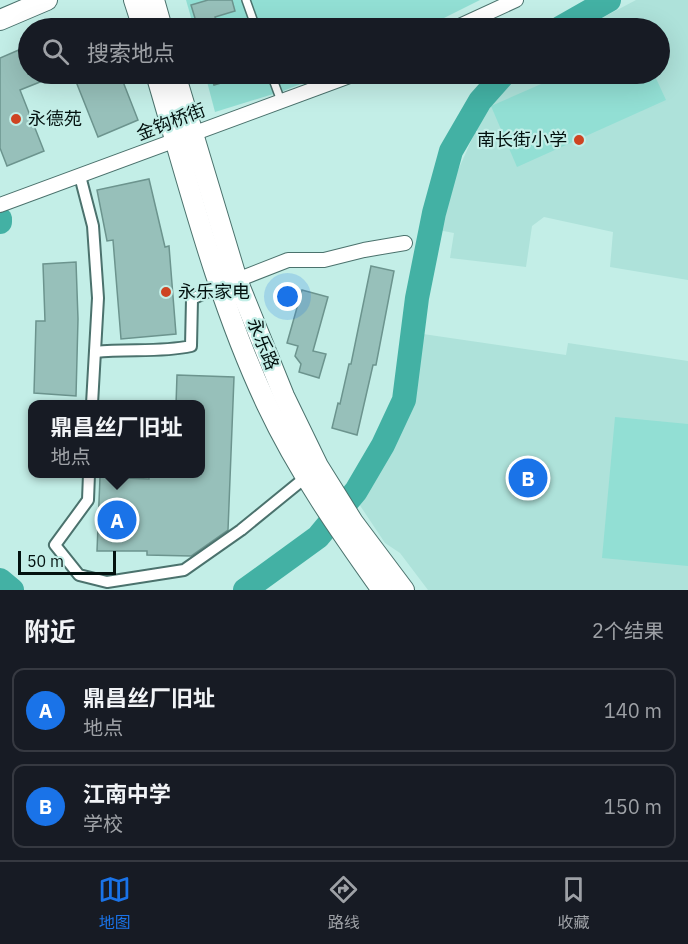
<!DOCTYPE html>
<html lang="zh">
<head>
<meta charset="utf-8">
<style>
  :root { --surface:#171b24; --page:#20242c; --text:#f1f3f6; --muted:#9ea1a6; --line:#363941; --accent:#1a73e8 }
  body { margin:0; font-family:"IBM Plex Sans","Noto Sans SC",sans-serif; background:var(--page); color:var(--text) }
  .scale { position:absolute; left:18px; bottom:15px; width:98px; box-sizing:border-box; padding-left:6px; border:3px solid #03110f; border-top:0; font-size:16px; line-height:21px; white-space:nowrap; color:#03110f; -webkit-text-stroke:4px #c3eee7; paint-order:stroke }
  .you { position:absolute; left:288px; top:297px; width:21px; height:21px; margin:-15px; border:4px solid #fff; border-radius:50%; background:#1a73e8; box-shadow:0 0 0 9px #1a73e833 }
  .badge { display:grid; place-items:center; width:39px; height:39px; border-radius:50%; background:var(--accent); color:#fff; font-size:20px; font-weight:700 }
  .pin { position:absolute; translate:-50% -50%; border:3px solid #fff; box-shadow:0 2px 6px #0006 }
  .popup { position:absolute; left:28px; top:400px; width:177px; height:78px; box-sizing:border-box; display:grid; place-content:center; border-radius:12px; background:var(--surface); filter:drop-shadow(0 2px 4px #0005); font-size:20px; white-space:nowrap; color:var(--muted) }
  .popup b { font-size:22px; color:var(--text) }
  .popup::after { content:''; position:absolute; left:50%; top:100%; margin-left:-12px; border:12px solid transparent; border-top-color:var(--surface) }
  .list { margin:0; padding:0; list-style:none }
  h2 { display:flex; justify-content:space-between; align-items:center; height:78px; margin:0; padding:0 24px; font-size:26px }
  h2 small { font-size:20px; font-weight:400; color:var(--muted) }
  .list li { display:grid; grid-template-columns:39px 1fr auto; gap:18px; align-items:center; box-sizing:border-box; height:84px; margin:0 12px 12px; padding:0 12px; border:2px solid var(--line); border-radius:12px }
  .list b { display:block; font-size:22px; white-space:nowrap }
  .list p { margin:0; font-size:20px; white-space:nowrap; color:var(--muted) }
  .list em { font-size:20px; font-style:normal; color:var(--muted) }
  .icon { flex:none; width:33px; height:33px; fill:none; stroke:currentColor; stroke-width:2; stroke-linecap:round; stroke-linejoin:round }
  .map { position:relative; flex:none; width:688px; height:590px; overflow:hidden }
  .search { position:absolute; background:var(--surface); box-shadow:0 6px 24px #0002; left:18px; right:18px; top:18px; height:66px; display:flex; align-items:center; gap:15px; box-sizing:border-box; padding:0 21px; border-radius:33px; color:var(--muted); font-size:22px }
  .sheet { height:270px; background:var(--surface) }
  nav { display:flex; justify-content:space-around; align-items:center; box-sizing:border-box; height:84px; border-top:2px solid var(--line); background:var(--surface); font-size:16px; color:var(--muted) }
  nav a { display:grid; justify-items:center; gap:3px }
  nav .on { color:var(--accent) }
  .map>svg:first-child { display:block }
  .built { fill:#aee2da }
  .green { fill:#92dfd4 }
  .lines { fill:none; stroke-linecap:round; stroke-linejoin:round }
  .river { stroke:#43b1a4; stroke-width:24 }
  .building { fill:#97c0ba; stroke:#6c948e; stroke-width:1.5 }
  .service-casing { stroke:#4b726d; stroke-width:10 }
  .pedestrian-casing { stroke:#4b726d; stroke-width:14 }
  .minor-casing { stroke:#4b726d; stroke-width:16 }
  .secondary-casing { stroke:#4b726d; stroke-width:22 }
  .service { stroke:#fff; stroke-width:7 }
  .pedestrian { stroke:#fff; stroke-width:10 }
  .minor { stroke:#fff; stroke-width:14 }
  .secondary { stroke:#fff; stroke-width:20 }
  .poi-dot { fill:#ce4422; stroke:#c3eee7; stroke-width:2 }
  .labels { text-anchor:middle; stroke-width:4.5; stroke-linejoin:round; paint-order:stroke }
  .poi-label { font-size:18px; fill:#03110f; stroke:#c3eee7; text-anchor:start }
  .street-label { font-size:18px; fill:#03110f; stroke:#c3eee7 }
</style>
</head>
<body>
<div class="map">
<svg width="688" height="590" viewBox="0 0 688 590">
  <rect width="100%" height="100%" fill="#c3eee7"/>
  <g class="built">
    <path d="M636,0H688V280L610,267L613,232L544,217L532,226L526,267L450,258L454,233L438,230L445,199L482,117L519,74H660V28H583Z"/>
    <path d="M423,334L566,355L568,343L688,361V590H428L400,553L385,543L353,495L381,461L404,412Z"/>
  </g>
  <g class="green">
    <path d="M186,0H480L424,28H194Z"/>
    <path d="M205,74H326L283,91L215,112Z"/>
    <path d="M564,74H654L666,100L517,167L491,106Z"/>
    <path d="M615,417L688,424V566L602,558Z"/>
  </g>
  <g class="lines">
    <g class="river">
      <path d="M560,28L609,0"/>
      <path d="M0,222V219"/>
      <path d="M0,580L12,590"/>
      <path d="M245,590L318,537L356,491L383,445L404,400L417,298L434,213L451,151L480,101L504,74"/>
    </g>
  </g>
  <g class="building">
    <path d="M208,0H232L235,11L215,17L219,28H198L191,5Z"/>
    <path d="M28,46V74H60L20,90L44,151L7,166L0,148V58Z"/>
    <path d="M73,74H120L138,120L98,137Z"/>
    <path d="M210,74H244L245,76L214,85Z"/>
    <path d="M149,179L165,247L169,246L176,334L121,339L113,240L107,241L97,190Z"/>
    <path d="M76,262L78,319L76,396L34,393L36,321H45L43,264Z"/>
    <path d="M371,266L394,271L376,365H373L357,435L332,428L338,403L340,404L349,364H351Z"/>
    <path d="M302,290L328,297L313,351L326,354L319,378L299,372L301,364L295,356L298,346L287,343Z"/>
    <path d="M177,375L234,377L228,530L191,556L147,555V551H97L100,477L149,479V474H201V405H176Z"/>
  </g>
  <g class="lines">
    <g class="service-casing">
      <g id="service">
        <path d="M246,0L256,28"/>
        <path d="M271,74L281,101"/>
      </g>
    </g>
    <g class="pedestrian-casing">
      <g id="pedestrian">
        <path d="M80,176L93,226L98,298L92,404"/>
        <path d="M95,352C128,348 159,353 191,346L192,299L222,285"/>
        <path d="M89,474L88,500L55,545L79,575L107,582L184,570L241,530L306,477"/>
      </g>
    </g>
    <g class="minor-casing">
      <g id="minor">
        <path d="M455,28L516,0"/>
        <path d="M0,205L355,74"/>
        <path d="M237,280L288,260H324L364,250L405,243"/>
      </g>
    </g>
    <g class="secondary-casing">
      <g id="secondary">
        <path d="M134,0L143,28"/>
        <path d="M154,0L162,28"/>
        <path d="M0,20L47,0"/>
        <path d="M156,74C189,185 217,299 267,405C298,471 340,531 382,590"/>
        <path d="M175,74L237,280L284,396L318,466L353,522L404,590"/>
      </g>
    </g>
    <use href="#service" class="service"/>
    <use href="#pedestrian" class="pedestrian"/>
    <use href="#minor" class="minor"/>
    <use href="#secondary" class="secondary"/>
  </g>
  <g class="poi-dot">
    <circle cx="16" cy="119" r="6"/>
    <circle cx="579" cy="140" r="6"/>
    <circle cx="166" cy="292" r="6"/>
  </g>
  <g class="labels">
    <g class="poi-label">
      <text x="28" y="125">永德苑</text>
      <text x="567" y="146" text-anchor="end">南长街小学</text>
      <text x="178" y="298">永乐家电</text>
    </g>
    <g class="street-label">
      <text transform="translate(171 122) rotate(-21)" y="6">金钩桥街</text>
      <text transform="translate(263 344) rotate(68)" y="6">永乐路</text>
    </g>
  </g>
</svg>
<div class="scale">50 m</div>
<div class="you"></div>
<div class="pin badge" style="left:117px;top:520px">A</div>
<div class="popup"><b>鼎昌丝厂旧址</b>地点</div>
<div class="pin badge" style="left:528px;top:478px">B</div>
<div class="search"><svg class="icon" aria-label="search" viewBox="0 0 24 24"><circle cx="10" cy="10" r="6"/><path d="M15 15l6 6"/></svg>搜索地点</div>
</div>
<section class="sheet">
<h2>附近<small>2个结果</small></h2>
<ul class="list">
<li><span class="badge">A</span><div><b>鼎昌丝厂旧址</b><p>地点</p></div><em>140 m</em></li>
<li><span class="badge">B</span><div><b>江南中学</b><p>学校</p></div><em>150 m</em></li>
</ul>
</section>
<nav>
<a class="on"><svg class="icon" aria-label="map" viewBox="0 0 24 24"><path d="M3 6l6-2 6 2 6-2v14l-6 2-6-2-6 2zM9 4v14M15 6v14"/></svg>地图</a>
<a><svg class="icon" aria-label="directions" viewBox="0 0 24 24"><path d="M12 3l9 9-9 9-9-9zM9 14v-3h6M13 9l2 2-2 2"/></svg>路线</a>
<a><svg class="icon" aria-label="saved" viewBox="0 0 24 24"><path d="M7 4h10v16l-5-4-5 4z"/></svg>收藏</a>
</nav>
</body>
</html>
